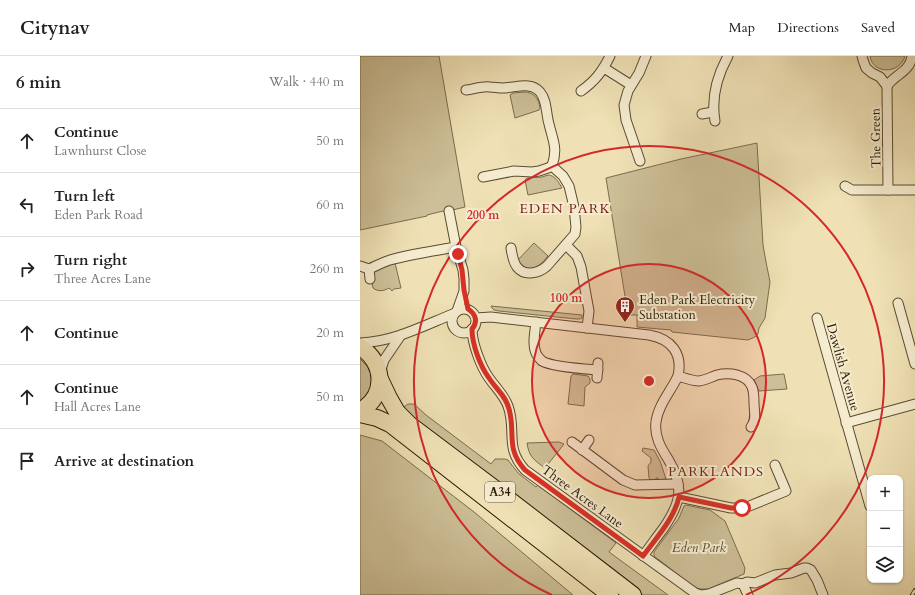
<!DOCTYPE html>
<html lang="en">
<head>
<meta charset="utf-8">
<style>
  :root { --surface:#fff; --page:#f6f6f6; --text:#222; --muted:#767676; --line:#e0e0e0 }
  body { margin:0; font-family:Cardo,serif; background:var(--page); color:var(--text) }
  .controls { position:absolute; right:12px; bottom:12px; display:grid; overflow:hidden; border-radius:8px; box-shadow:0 1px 3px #0004 }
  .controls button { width:36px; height:36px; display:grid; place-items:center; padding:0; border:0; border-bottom:1px solid var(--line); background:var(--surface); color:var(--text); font:20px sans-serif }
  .stop { position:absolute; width:12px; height:12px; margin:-9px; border:3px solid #d93025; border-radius:50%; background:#fff }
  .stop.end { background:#d93025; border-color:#fff; box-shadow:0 1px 4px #0008 }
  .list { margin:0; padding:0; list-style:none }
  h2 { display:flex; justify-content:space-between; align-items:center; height:52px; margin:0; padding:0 16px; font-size:17px }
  h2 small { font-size:13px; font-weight:400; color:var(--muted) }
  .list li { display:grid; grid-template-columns:26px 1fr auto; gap:12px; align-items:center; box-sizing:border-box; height:64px; padding:0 16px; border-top:1px solid var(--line) }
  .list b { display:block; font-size:15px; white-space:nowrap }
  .list p { margin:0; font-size:13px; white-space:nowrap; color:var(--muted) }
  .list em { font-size:13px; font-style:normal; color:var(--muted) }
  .icon { flex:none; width:22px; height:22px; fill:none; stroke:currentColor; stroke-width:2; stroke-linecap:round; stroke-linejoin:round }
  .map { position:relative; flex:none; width:555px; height:539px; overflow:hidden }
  header { display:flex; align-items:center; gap:24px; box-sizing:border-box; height:56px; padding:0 20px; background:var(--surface); border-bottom:1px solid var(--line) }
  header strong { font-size:19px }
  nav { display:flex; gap:22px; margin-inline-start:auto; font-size:14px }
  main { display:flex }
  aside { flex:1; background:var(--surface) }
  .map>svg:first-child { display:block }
  .green { fill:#cdbf97; stroke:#7b6c4e }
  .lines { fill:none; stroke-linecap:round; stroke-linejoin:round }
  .street-casing { stroke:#5a4b32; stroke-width:11 }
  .highway-casing { stroke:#291906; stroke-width:18 }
  .street { stroke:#f5eccf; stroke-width:9 }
  .highway { stroke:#efe1b5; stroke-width:16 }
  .rail-casing { stroke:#291906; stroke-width:4 }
  .rail { stroke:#f5eccf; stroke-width:2.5; stroke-dasharray:8; stroke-linecap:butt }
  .route { stroke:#d93025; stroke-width:5 }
  .ring { fill:none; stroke:#d62828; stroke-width:2 }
  .labels { text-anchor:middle; stroke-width:4; stroke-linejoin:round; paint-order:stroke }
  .shield { fill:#f5eccf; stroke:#665842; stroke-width:1 }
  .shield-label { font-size:12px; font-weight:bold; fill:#291906 }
  .street-label { font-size:13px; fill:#291906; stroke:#f5eccf }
  .poi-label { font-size:13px; fill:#291906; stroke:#f5eccf; text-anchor:start }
  .park-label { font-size:13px; font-style:italic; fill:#5a4b32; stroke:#f5eccf }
  .neighbourhood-label { font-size:14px; letter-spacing:1px; fill:#7a1f14; stroke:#f5eccf }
  .centre { fill:#d62828; stroke:#f5eccf; stroke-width:2 }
  .ring-label { font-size:12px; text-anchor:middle; font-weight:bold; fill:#d62828; stroke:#f5eccf; stroke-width:4; stroke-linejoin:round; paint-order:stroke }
</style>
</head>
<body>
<header>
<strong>Citynav</strong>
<nav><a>Map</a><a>Directions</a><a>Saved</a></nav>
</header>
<main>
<aside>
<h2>6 min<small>Walk · 440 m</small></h2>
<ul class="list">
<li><svg class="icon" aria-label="ahead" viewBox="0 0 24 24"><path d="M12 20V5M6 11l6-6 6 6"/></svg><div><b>Continue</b><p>Lawnhurst Close</p></div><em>50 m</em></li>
<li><svg class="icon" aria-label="left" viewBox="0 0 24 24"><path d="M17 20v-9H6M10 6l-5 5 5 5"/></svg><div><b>Turn left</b><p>Eden Park Road</p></div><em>60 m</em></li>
<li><svg class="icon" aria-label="right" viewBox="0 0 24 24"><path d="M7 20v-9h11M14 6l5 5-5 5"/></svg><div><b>Turn right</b><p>Three Acres Lane</p></div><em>260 m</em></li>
<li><svg class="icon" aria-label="ahead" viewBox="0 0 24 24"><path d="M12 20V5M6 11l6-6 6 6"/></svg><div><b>Continue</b></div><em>20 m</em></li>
<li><svg class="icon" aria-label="ahead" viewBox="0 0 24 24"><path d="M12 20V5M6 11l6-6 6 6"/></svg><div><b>Continue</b><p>Hall Acres Lane</p></div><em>50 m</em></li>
<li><svg class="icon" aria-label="arrive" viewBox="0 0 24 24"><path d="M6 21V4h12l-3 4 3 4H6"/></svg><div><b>Arrive at destination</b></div></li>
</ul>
</aside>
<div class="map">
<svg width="555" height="539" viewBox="0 0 555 539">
  <rect width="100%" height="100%" fill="#efe1b5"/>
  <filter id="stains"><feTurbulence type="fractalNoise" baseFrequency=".005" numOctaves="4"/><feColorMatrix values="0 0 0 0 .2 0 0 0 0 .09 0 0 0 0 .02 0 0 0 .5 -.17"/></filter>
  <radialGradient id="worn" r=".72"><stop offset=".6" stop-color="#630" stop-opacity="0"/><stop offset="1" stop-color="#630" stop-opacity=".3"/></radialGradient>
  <g class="green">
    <path d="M0,0H79L105,151L84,156L83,155L67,159V160L0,174Z"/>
    <path d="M510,0H545C540,18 513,19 510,0Z"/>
    <path d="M164,36C173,36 179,42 180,52L179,54L155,62L150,39L153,37Z"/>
    <path d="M397,87L403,189L406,206L410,226L405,262L399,272L398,278L395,281L388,284L312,276L311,274L277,271V259H268L246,122L321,103Z"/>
    <path d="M188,119C195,119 199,127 202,132L168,139L165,124L167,122L182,121Z"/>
    <path d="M174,187L188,200C180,210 167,222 158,204Z"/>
    <path d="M35,207L41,232L34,233L32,235L29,232C24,235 18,236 13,232L12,226L14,216L22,212Z"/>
    <path d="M131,250L222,259V262L220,263H216L139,255L134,254L132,252Z"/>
    <path d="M0,303L7,310L10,316L12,322L10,334L0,348Z"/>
    <path d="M213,318L228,320L230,323V327L225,331L224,350L208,348L211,320Z"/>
    <path d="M424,318L427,333L399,335L394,324L400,320Z"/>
    <path d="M48,348H54L66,359L131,408L135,403H145L148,404L158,417L176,431L178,429L256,487L249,496L308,539H282L59,366L44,351Z"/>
    <path d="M0,379L22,385L114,456L213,539H0Z"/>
    <path d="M199,386L204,388L185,412C174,404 169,401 167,387Z"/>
    <path d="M283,392L294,394L300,405L306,423L298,424V422H296V424H291L289,422L288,410L291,406V402L282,395Z"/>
    <path d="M326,449L350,454L365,465L385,512L384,518L348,533H340L334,531L294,500V496L319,462L324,450Z"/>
  </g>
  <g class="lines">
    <g class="street-casing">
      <g id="street">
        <path d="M502,0L503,4L506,12L512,17L520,21L527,30C535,18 550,16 552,0"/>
        <path d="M244,12L271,29"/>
        <path d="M527,30L528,134"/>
        <path d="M106,34C114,33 122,30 130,31C134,31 138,32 142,32C155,32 171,25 180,36C187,44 186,58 189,68C193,85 198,92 192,110"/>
        <path d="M221,35C235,25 242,16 250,0"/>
        <path d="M342,58L353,56"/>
        <path d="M355,65C351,42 357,20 368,0"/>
        <path d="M280,105L266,64L264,49L268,35L279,17L286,0"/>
        <path d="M123,121L154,115L172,116L179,115L188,112L192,110"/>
        <path d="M485,130L492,134H555"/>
        <path d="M89,155L96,191L103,214L104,223V235L97,255"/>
        <path d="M206,189L217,200L221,211L229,255L227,272"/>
        <path d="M151,192C152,198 153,206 157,211C165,221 179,217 187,210L215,178L216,171L214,151L209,130L203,120L192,110"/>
        <path d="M0,210L9,213L10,223"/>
        <path d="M9,213C16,210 23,206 30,204C51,198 74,195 96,191"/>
        <path d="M538,247L555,308"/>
        <circle cx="104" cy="265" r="12"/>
        <path d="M116,262L131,261L289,279C311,283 323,297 318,320C311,335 298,349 296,366C294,380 301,392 308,403C325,431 321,447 303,473C296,482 290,491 283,500"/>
        <path d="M457,262L510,450"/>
        <path d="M176,266C175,276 172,288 176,297C177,300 180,303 182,305C192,311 225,313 238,314"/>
        <path d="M112,273C112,287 121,311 129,322C136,332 144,339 148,350C157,375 144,391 165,414L335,537L341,539L349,538L377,527L383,528L387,526L395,527L415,519L431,517L444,512H447L451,514L457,524L463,539"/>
        <path d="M0,287C33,286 63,270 93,258"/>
        <path d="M20,317L24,304L41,279"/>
        <path d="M318,320C325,322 332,325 339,325C346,324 351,321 357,319C369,316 387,318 392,331C394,336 394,342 394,347C394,355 397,364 391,371"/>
        <path d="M237,322L238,307"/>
        <path d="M486,367L555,348"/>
        <path d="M212,386L263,424L275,429L318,428"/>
        <path d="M222,394L229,384"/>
        <path d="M319,441L371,452H382L387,451L426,435L415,409"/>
        <path d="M383,528L388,539"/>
      </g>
    </g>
    <g class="highway-casing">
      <g id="highway">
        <path d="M0,291C25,306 27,340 0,355"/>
        <path d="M20,323L29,342L37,356L50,369L143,439L273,539"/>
        <path d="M0,358L17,362L30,368L250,539"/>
      </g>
    </g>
    <use href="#street" class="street"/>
    <use href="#highway" class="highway"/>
    <g class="rail-casing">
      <path id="rail" d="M552,539L555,534"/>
    </g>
    <use href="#rail" class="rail"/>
  </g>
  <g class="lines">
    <path class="route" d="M98,198L102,214L104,234L108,253C116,258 118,266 112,273C112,288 120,310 129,322C136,333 146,340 149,353C156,377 145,392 165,414L283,500C296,482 314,463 319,441L371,452H382"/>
  </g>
  <circle cx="289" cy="325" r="117" fill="#d62828" fill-opacity=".12"/>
  <g class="ring">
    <circle cx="289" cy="325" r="117"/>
    <path d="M192 539A235 235 0 1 1 386 539"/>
  </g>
  <defs>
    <g id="building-pin" transform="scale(1)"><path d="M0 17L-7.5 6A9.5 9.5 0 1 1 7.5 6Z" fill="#8f2418" stroke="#f5eccf"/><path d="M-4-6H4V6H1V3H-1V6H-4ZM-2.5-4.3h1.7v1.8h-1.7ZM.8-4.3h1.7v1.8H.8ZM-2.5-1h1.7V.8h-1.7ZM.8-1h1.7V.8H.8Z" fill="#fff"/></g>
  </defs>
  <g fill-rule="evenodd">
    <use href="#building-pin" x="265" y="250"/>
  </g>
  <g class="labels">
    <rect class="shield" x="125" y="426" width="30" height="20" rx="3"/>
    <g class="shield-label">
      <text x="140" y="440">A34</text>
    </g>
    <g class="street-label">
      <text transform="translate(515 82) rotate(-91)" y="5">The Green</text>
      <text transform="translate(484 311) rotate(74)" y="5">Dawlish Avenue</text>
      <text transform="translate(223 440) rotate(36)" y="5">Three Acres Lane</text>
    </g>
    <g class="poi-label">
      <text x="279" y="248">Eden Park Electricity<tspan x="279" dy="15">Substation</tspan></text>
    </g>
    <g class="park-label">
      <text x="339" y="496">Eden Park</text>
    </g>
    <g class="neighbourhood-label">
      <text x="205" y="157">EDEN PARK</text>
      <text x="356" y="420">PARKLANDS</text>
    </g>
  </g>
  <circle cx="289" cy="325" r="6" class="centre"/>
  <g class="ring-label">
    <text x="123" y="163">200 m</text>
    <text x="206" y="246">100 m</text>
  </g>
  <rect width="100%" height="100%" filter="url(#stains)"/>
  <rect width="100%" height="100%" fill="url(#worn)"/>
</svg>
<div class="controls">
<button>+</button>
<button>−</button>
<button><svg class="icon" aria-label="layers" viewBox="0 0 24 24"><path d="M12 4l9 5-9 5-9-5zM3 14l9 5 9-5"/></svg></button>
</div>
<div class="stop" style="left:382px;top:452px"></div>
<div class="stop end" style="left:98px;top:198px"></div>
</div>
</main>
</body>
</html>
